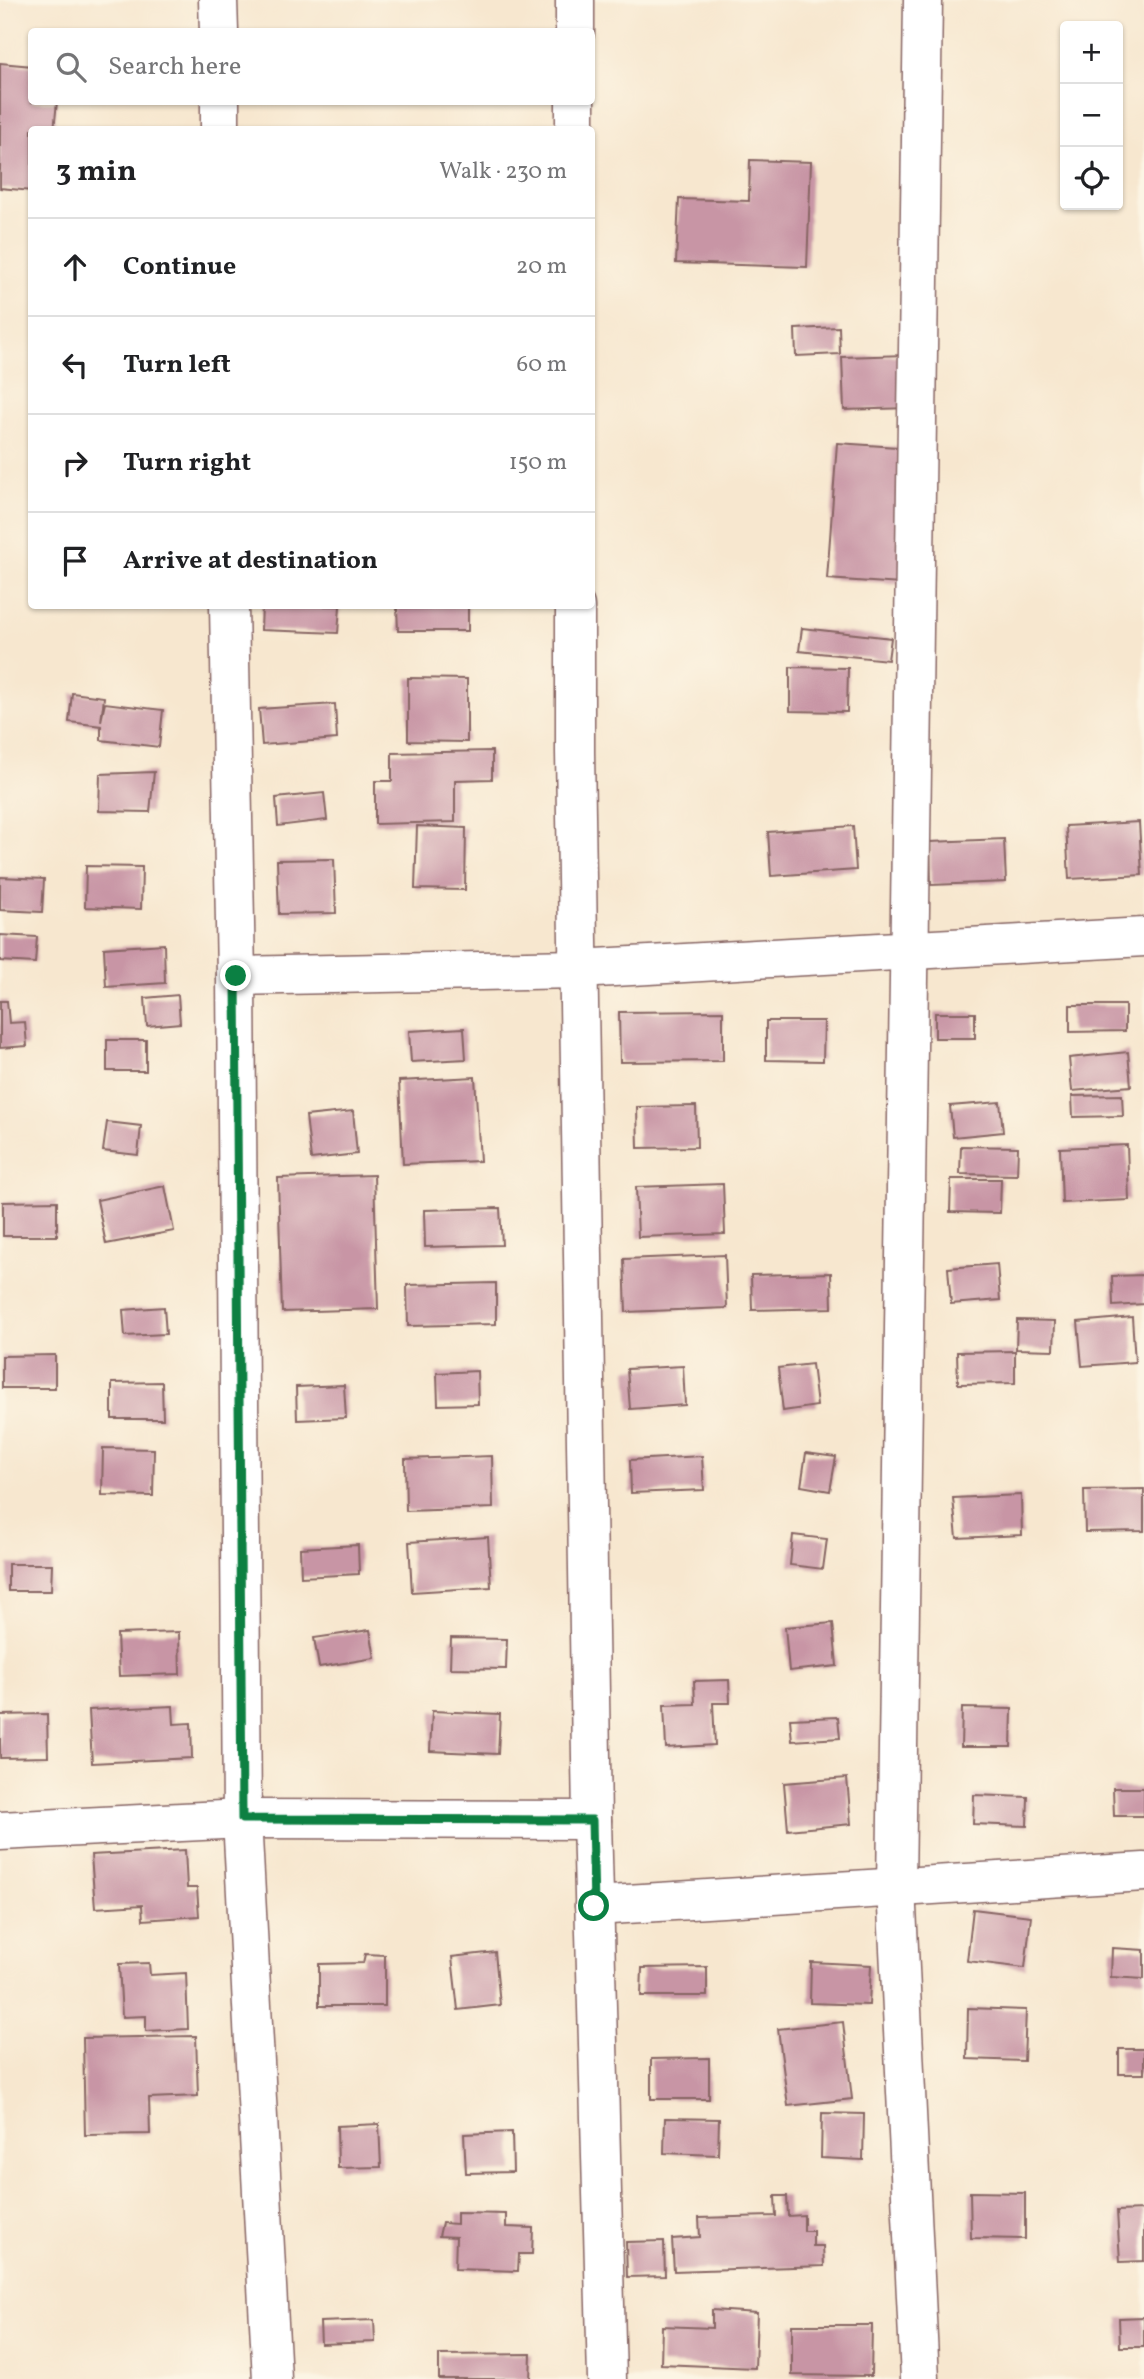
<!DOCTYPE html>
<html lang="en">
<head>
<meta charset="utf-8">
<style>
  :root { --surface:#fff; --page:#f6f6f6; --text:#202124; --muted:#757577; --line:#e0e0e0 }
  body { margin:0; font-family:Vollkorn,serif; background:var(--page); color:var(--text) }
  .controls { position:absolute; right:21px; top:21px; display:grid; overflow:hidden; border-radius:7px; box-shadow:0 2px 5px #0004 }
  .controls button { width:63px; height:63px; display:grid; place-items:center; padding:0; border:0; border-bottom:2px solid var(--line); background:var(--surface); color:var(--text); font:35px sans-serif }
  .stop { position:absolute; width:21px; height:21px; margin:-16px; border:5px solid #0b8043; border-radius:50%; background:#fff }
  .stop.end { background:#0b8043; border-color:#fff; box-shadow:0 2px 7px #0008 }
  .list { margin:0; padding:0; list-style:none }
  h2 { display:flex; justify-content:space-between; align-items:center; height:91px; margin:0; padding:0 28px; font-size:30px }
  h2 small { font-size:23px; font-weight:400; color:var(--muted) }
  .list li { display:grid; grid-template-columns:46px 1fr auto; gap:21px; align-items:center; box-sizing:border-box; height:98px; padding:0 28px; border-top:2px solid var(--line) }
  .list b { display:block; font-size:26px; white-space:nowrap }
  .list em { font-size:23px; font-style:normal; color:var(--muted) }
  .icon { flex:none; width:38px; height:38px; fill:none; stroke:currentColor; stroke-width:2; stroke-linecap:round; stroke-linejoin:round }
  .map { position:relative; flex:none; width:1144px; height:2379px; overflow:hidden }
  .search { position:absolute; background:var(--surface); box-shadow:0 2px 5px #0004; left:28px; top:28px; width:567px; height:77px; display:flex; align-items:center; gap:18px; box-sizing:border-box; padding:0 24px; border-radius:7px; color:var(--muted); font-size:26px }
  .panel { position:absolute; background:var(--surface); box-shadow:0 2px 5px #0004; left:28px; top:126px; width:567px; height:483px; border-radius:7px }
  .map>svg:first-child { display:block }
  .building { fill:#c895a5 }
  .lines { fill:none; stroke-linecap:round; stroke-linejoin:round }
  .minor-casing { stroke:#876564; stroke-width:41 }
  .minor { stroke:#fff; stroke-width:38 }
  .route { stroke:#0b8043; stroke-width:9 }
</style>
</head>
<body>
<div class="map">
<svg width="1144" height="2379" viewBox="0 0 1144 2379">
  <rect width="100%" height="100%" fill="#fcf5e5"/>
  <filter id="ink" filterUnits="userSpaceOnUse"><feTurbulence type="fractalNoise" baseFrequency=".0143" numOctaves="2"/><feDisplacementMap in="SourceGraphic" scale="14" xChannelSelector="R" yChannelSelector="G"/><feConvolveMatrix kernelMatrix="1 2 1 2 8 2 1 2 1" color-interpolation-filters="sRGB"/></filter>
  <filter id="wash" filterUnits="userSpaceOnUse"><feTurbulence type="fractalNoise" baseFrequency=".00686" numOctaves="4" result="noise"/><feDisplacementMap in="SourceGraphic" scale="28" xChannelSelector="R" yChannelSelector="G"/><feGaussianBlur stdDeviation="1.57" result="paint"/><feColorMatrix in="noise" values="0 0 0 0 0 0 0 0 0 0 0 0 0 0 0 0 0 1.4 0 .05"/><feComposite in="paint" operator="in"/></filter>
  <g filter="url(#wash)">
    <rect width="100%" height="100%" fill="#f7e7cf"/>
    <g id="blocks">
      <g class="building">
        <path d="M0,63L32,66V102H57L54,130H32V191L0,188Z"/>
        <path d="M750,160L811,162L807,267L676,263L679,199L749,201Z"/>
        <path d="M839,327L840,354L796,356L795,329Z"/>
        <path d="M906,355L908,408L844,410L842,357Z"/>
        <path d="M837,443L912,448L901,584L827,579Z"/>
        <path d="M262,606H340L338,633L261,630Z"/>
        <path d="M397,606H468V631H398Z"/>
        <path d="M802,628L891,638L888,660L799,651Z"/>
        <path d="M790,667L848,668L847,712L790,711Z"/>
        <path d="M408,678L467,679V742L408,741Z"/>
        <path d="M72,693L104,697L101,721L105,703L163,710L159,747L101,740V726L69,722Z"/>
        <path d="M335,704L337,739L262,745L259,709Z"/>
        <path d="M492,751V779L455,780V822L375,824V781H392V753Z"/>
        <path d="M154,772L150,812L99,811L100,774Z"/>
        <path d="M324,793L327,820L278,826L276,798Z"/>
        <path d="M1139,822L1142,875L1069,879L1066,826Z"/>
        <path d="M417,826L466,828L465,890L415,889Z"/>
        <path d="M853,826L856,870L771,876L768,832Z"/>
        <path d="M1004,839L1006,882L931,885L930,842Z"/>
        <path d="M334,859L336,913L279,914L277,860Z"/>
        <path d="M86,866L142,867L141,909L85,907Z"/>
        <path d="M0,877L44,879L42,912L0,910Z"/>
        <path d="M0,935L37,937L35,963L0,961Z"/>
        <path d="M164,944L165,983L106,987L104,948Z"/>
        <path d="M178,995L180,1023L147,1026L145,998Z"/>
        <path d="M0,1001H7L9,1023L25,1022L27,1046L0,1048Z"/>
        <path d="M1070,1005H1125V1031L1070,1032Z"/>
        <path d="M723,1011V1061L620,1062L619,1012Z"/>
        <rect x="935" y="1013" width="40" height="25"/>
        <path d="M766,1021H824L823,1061L766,1060Z"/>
        <path d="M464,1028L466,1059L411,1062L409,1031Z"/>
        <rect x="107" y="1040" width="39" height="31"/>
        <path d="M1128,1052L1131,1086L1072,1091L1069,1058Z"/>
        <path d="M475,1077L480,1161L403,1164L399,1081Z"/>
        <path d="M1122,1095L1123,1116L1073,1117L1072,1096Z"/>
        <path d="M1000,1102L1003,1132L953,1137L950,1106Z"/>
        <path d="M696,1106L697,1147L638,1148L637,1107Z"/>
        <path d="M353,1111L357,1154L311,1159L306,1116Z"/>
        <path d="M107,1122L141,1126L138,1155L103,1151Z"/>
        <path d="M1127,1145L1129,1200L1062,1203L1060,1148Z"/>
        <path d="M961,1146L1018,1147L1017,1175L960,1174Z"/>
        <path d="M374,1175L378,1309L282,1312L278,1178Z"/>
        <path d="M951,1179H1001L1000,1213L950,1212Z"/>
        <path d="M723,1184L725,1234L638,1237L636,1187Z"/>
        <path d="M165,1186L174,1231L106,1244L97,1200Z"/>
        <path d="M57,1201V1236H3V1202Z"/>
        <path d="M500,1208L502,1245L425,1247L424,1210Z"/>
        <path d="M725,1255L727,1308L626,1312L624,1259Z"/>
        <path d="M997,1264L1000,1300L951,1304L948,1268Z"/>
        <path d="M831,1273L832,1308L752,1310L751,1275Z"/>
        <path d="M1144,1275V1304L1113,1306L1112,1276Z"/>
        <path d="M496,1283V1324L408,1326L407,1285Z"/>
        <path d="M164,1307L166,1334L125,1336L123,1310Z"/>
        <path d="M1132,1317L1135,1362L1082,1366L1078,1322Z"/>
        <path d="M1017,1320L1055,1321L1054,1350L1016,1349Z"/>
        <path d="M1015,1351V1383L958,1384L957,1352Z"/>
        <path d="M55,1355V1388H2V1356Z"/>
        <path d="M812,1364L817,1406L783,1411L778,1368Z"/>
        <path d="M683,1366L685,1405L630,1409L627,1369Z"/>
        <path d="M477,1371L478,1404L438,1405L437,1373Z"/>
        <path d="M162,1382L163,1419H112V1383Z"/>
        <path d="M344,1385L346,1418L297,1420L296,1387Z"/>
        <path d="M103,1448L154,1449L153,1496L102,1495Z"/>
        <path d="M806,1453L836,1457L830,1491L801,1486Z"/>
        <path d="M492,1456L493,1508L406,1511L405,1459Z"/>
        <path d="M702,1456L704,1490L631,1493L630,1460Z"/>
        <path d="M1144,1489V1531L1085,1532L1084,1490Z"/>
        <path d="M1021,1495L1022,1535L957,1538L953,1498Z"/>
        <path d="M793,1535L827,1539L823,1569L790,1565Z"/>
        <path d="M488,1537L491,1587L412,1592L409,1542Z"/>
        <path d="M358,1545L359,1574L301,1577L300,1548Z"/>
        <path d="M8,1564H52L51,1591H8Z"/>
        <path d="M833,1623L837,1666L789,1671L785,1627Z"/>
        <path d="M370,1630L375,1658L319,1667L314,1638Z"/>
        <path d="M179,1632L180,1674L119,1676L117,1634Z"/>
        <path d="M451,1638L507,1639L506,1669L450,1668Z"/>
        <path d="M729,1680L730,1703H713L715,1745L666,1748L664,1705L695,1704L694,1681Z"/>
        <path d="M173,1706L174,1724L191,1723L192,1758L92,1763L89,1710Z"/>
        <path d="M962,1708L1012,1709L1011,1747H961Z"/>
        <path d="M432,1711L500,1714L498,1754L430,1751Z"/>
        <path d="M47,1714L48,1757L0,1758V1715Z"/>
        <path d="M838,1717L840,1738L792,1741L790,1719Z"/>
        <path d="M847,1778L851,1824L788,1830L784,1783Z"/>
        <path d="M1113,1788H1144V1816H1114Z"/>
        <path d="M974,1795L1028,1797L1027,1826L973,1824Z"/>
        <path d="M185,1850L187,1888H197L199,1916L143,1920L142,1905L95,1908L91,1855Z"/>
        <path d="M973,1909L1031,1916L1025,1968L967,1961Z"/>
        <path d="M1112,1948L1144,1950V1979L1111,1977Z"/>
        <path d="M495,1952L500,2005L458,2010L452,1957Z"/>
        <path d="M365,1954L385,1955V2006H319V1964L363,1963Z"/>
        <path d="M811,1962L871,1965L869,2005L810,2003Z"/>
        <path d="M149,1963L150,1975L186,1973L188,2029L146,2031V2016L122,2017L119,1964Z"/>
        <path d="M707,1967V1996H641L642,1968Z"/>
        <path d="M968,2008L1026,2010L1024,2061L967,2059Z"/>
        <path d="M843,2022L852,2099L788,2106L778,2029Z"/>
        <path d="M196,2036L198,2096L149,2098L150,2134L85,2135L83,2038Z"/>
        <rect x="1119" y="2049" width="25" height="25"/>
        <path d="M709,2058V2099H651V2059Z"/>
        <path d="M822,2113L864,2114L863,2160L821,2158Z"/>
        <path d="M665,2118L719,2119L718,2155L664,2153Z"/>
        <path d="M379,2124L381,2167L338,2168L337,2126Z"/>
        <path d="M512,2132L513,2172L466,2173L464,2134Z"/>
        <path d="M970,2192L1025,2193V2239L971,2238Z"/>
        <path d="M775,2196H787L788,2216L804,2215V2231H813V2246H823L824,2266L674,2271L672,2239L700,2237L699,2218L776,2216Z"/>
        <path d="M1144,2210V2261L1120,2262L1117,2211Z"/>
        <path d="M457,2213L506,2214V2227L533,2228L532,2254H519L518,2271L455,2269L456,2237L439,2236L442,2223L457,2224Z"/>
        <path d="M664,2241L665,2276L627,2277L626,2242Z"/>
        <path d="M712,2310L757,2313L755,2368L661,2364L662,2326L712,2328Z"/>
        <path d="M1144,2317V2347H1120L1119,2318Z"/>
        <path d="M374,2320L375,2342L321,2344L320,2322Z"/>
        <path d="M792,2325H872L871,2376L792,2375Z"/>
        <path d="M531,2354L530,2379H439V2355Z"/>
      </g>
    </g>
  </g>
  <g filter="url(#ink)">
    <use href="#blocks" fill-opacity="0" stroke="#876564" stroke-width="2"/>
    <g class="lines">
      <g class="minor-casing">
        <g id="minor">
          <path d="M218,0L219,32"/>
          <path d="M575,0V32"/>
          <path d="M220,102V130"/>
          <path d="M575,102V130"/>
          <path d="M229,606L236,976L242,1819L272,2379"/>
          <path d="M575,606V752L592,1820L607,2379"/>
          <path d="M236,976L579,969L1144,937"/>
          <path d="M0,1831L242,1819L592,1820"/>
          <path d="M594,1906L1144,1872"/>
          <path d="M920,2379L896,1887L923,0"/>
        </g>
      </g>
      <use href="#minor" class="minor"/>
    </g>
  </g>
  <g class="lines" filter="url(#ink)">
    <path class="route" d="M236,976L242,1819L592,1820L594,1906"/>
  </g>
</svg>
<div class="controls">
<button>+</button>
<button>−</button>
<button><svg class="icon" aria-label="locate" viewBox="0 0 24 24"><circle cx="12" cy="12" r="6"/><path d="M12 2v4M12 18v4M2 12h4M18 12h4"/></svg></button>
</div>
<div class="stop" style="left:594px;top:1906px"></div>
<div class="stop end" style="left:236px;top:976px"></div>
<div class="search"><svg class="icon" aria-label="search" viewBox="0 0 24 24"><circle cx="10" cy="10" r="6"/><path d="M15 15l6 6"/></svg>Search here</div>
<section class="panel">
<h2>3 min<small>Walk · 230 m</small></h2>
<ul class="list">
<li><svg class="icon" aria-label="ahead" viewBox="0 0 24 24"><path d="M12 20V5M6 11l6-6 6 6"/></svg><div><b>Continue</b></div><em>20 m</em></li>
<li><svg class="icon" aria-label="left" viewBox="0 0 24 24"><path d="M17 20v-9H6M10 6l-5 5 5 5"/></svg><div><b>Turn left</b></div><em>60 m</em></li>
<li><svg class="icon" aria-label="right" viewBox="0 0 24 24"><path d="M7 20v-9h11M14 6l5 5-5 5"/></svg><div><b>Turn right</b></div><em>150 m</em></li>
<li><svg class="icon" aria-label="arrive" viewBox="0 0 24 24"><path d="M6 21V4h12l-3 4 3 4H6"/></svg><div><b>Arrive at destination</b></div></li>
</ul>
</section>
</div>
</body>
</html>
